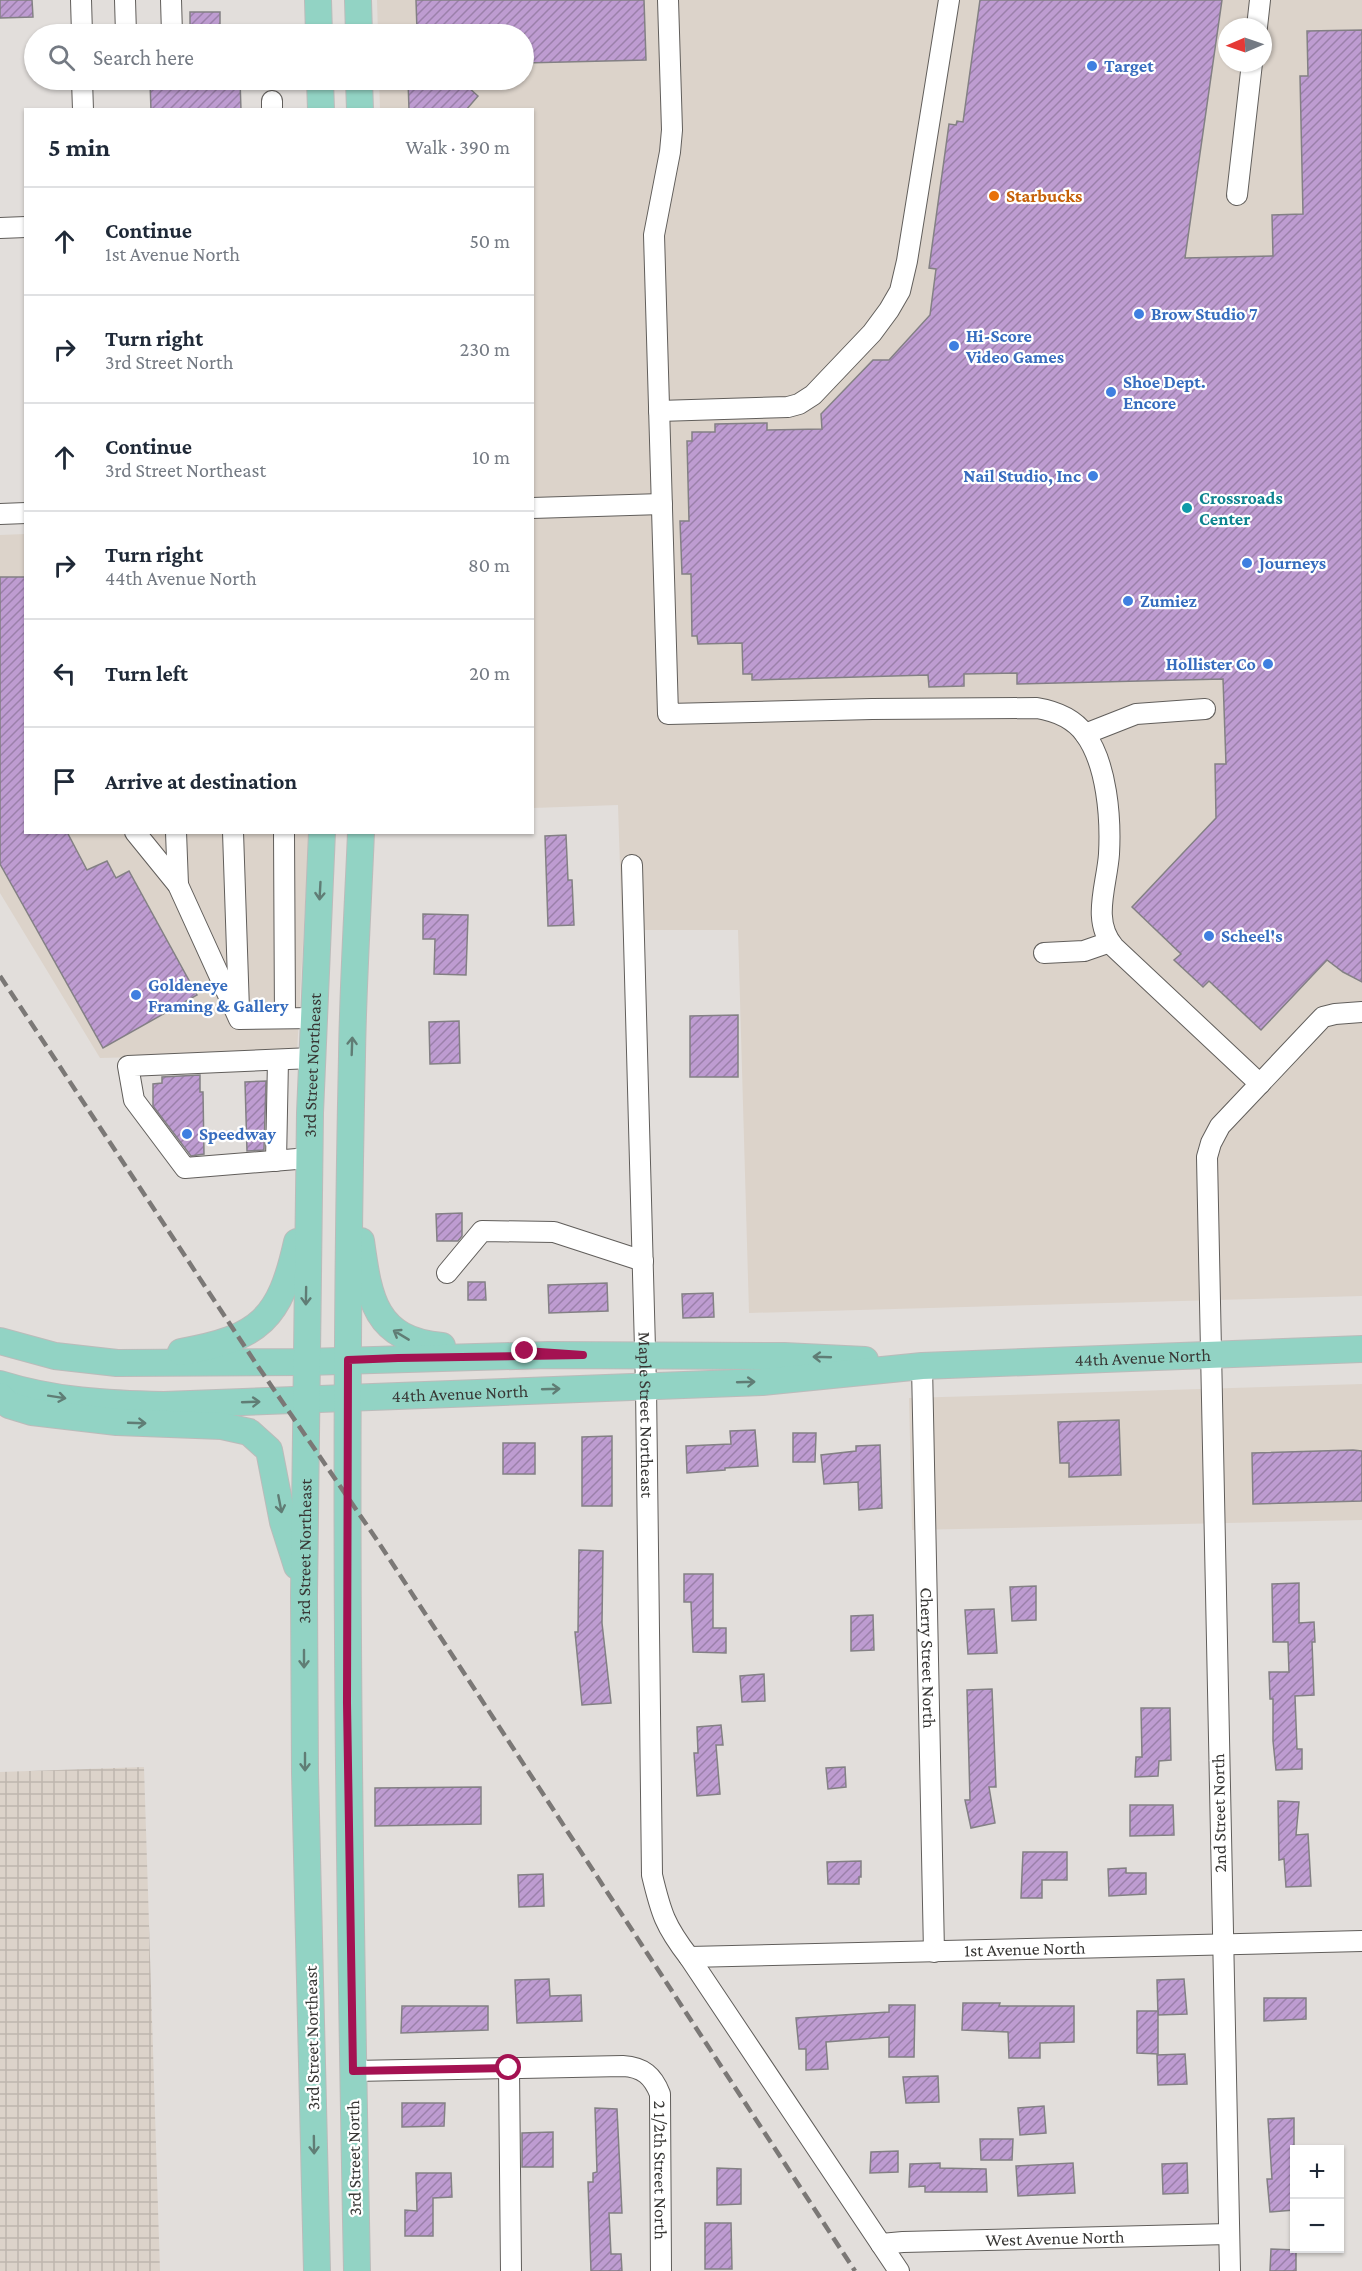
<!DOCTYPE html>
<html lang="en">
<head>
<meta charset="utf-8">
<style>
  :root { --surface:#fff; --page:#f6f6f7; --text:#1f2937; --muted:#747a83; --line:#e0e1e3 }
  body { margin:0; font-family:"Crimson Pro",serif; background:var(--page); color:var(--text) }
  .controls { position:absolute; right:18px; bottom:18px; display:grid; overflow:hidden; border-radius:0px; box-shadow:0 2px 4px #0004 }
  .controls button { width:54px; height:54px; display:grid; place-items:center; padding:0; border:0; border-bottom:2px solid var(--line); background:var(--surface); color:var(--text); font:30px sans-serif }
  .compass { position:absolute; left:1218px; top:18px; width:54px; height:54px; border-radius:50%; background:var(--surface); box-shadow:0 2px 4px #0004; rotate:268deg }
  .stop { position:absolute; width:18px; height:18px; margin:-14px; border:4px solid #a41252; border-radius:50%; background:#fff }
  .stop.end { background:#a41252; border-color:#fff; box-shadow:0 2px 6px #0008 }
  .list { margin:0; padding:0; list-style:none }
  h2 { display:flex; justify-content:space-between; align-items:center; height:78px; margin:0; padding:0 24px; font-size:26px }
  h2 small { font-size:20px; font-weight:400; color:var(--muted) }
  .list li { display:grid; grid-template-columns:39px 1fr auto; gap:18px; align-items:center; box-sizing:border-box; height:108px; padding:0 24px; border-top:2px solid var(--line) }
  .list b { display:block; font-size:22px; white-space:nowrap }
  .list p { margin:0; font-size:20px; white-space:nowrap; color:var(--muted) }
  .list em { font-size:20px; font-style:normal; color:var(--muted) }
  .icon { flex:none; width:33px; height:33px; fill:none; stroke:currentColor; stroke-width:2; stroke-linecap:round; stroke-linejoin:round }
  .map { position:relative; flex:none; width:1362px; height:2271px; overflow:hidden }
  .search { position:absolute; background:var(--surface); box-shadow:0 2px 4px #0004; left:24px; top:24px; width:510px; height:66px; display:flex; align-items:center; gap:15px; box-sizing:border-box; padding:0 21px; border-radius:33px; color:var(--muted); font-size:22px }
  .panel { position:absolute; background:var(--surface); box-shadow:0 2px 4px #0004; left:24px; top:108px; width:510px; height:726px; border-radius:0px }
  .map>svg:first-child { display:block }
  .built { fill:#dcd3ca; fill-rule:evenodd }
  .industrial { fill:url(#industrial-grid) }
  .building { fill:url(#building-hatch); stroke:#838084; stroke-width:1.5 }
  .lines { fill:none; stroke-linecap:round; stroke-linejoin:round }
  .minor-casing { stroke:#615e5b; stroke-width:22 }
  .major-casing { stroke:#bbbbba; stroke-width:28 }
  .minor { stroke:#fff; stroke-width:20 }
  .major { stroke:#92d3c4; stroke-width:26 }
  .rail { stroke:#7b7876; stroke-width:4.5; stroke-dasharray:12 6; stroke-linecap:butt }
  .oneway { stroke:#607d75 }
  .route { stroke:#a41252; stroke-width:8 }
  .shop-dot { fill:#3f7fe0; stroke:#fff; stroke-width:2 }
  .food-dot { fill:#e8710a; stroke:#fff; stroke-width:2 }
  .culture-dot { fill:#0f9aa8; stroke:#fff; stroke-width:2 }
  .labels { text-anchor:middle; stroke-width:4.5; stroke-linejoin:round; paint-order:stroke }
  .shop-label { font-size:18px; font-weight:bold; fill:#366cbe; stroke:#fff; text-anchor:start }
  .food-label { font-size:18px; font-weight:bold; fill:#c56008; stroke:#fff; text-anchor:start }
  .culture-label { font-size:18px; font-weight:bold; fill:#0d838f; stroke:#fff; text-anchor:start }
  .street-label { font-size:18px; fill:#383735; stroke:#fff }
</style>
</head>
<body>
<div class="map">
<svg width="1362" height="2271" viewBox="0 0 1362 2271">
  <defs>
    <pattern id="industrial-grid" width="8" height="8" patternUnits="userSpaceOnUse" patternTransform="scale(1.5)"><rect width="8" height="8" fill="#dcd3ca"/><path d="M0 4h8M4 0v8" fill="none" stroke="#beb6ae"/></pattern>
    <pattern id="building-hatch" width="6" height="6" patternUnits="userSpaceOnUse" patternTransform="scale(1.5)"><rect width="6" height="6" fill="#be9cd1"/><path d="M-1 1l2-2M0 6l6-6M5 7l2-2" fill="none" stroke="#9b80aa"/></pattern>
  </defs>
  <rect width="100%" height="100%" fill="#e2dedb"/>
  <g class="built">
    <path d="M377,0H1362V1296L749,1313L738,930H622L618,805L533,808L532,110L380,109L379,80H524V34H378ZM1227,27H1263V63H1227Z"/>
    <path d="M25,534L26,832L309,833L297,1053L100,1058L0,893V535Z"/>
    <path d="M1362,1384V1520L912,1530L909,1398Z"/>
  </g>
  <path class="industrial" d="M144,1767L160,2271H0V1772Z"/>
  <g class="building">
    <path d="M0,0H32L33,17L0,18Z"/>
    <path d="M416,0H644L646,60L524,63V34H425V30L417,31Z"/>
    <path d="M980,0H1222L1185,258L1273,256L1272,215L1303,214L1300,76H1308L1307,31L1362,30V982L1343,972L1327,960L1261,1030L1209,981L1203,987L1174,960L1181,954L1132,907L1216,818L1215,764H1226L1223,679L1017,684V673L964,674V686L929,687L928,675L752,680V674H743L742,643L698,644L697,636H692L691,574H682L680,521H689L687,441H692V432H715V424L767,423V430L822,429L821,414L873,360H889L930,315L936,269L929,268L949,124L956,125L957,121L963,122Z"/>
    <rect x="190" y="12" width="30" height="22"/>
    <path d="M240,80L241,110H151L150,82Z"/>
    <path d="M408,80H468V87L478,96L466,110H409Z"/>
    <path d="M0,577H26V832H67L87,870L107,861L116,878L129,871L197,995L103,1048L0,864Z"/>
    <path d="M566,835L568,880H572L574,925L548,926L545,836Z"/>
    <path d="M423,914L468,915L466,975L434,974L435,939H423Z"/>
    <path d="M738,1015V1077H690V1016Z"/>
    <path d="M459,1021L460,1063L430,1064L429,1022Z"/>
    <path d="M200,1075V1092H203L204,1154L191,1156L153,1106V1084L162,1083V1077Z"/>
    <path d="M266,1081L264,1150L247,1151L245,1082Z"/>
    <path d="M462,1213V1236L458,1241H437L436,1214Z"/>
    <path d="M468,1282H485L486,1300H468Z"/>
    <path d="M607,1283L608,1311L549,1313L548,1285Z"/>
    <path d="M713,1293L714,1317L683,1318L682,1294Z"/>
    <path d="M1119,1420L1121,1475L1069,1477V1463H1060L1058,1422Z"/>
    <path d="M755,1430L758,1466L725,1468V1470L687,1473L686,1446L731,1444L730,1431Z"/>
    <path d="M793,1433H816L815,1462H793Z"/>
    <path d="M612,1436V1506H582V1437Z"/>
    <rect x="503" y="1443" width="32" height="31"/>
    <path d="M880,1445L882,1508L859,1510L858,1482L824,1484L821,1455L856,1451V1446Z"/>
    <path d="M1353,1450L1362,1451V1501L1253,1504L1252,1453Z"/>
    <path d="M579,1550L603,1551L602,1623L611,1703L582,1705L575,1632H578Z"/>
    <path d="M684,1574H713V1628H726V1653L693,1652L691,1602H684Z"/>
    <path d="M1299,1583V1623L1314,1622L1315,1642H1312L1314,1695L1295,1696L1297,1749H1302V1769L1276,1770L1273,1741V1699H1270L1269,1672H1289L1288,1642H1273L1272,1584Z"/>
    <path d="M1036,1586V1620L1012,1621L1010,1587Z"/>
    <path d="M994,1609L997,1653L968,1654L965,1610Z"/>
    <path d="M873,1615L874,1650L851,1651V1616Z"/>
    <path d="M764,1674L765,1701L742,1702L740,1676Z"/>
    <path d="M992,1689L996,1787H989L995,1823L971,1828L965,1800H970L967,1690Z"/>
    <path d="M1141,1708H1170L1171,1760L1159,1761L1158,1776L1135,1777L1136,1757H1142Z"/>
    <path d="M721,1725L723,1745H716L720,1794L697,1796L694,1753H698L697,1727Z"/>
    <path d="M845,1767L846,1787L828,1789L826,1768Z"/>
    <path d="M481,1787V1824L375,1826V1788Z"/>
    <path d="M1278,1801L1299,1802L1296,1835L1308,1834L1311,1886L1286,1887L1284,1859L1279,1860Z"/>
    <path d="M1130,1805H1173L1174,1835L1130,1836Z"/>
    <path d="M1023,1852H1067V1880H1042V1898H1021Z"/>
    <path d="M861,1861V1877H859V1884H828L827,1862Z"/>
    <path d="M1126,1868V1873H1146V1894L1109,1896L1108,1869Z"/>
    <path d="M543,1874L544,1906L519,1907L518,1875Z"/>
    <path d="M549,1979L550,1996L581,1995L582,2021L517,2023L515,1980Z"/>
    <path d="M1184,1979L1187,2014L1158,2015L1157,1980Z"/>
    <path d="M1264,1998H1306V2019L1264,2021Z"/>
    <path d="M963,2003H1000L999,2006H1074V2042L1040,2043V2058H1009L1008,2032L962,2030Z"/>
    <path d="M889,2005H915L914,2057H889V2037L826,2042L828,2069L806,2070V2049H799L796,2018L889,2012Z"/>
    <path d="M402,2006H488V2030L401,2033Z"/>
    <path d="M1137,2011H1158V2054L1137,2053Z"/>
    <path d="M1185,2054L1187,2084L1158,2085L1157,2055Z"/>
    <path d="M938,2076L939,2102L906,2103L903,2077Z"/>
    <path d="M402,2103H445L444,2126L402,2127Z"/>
    <path d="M1044,2106L1046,2133L1020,2135L1018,2108Z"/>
    <path d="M595,2108L617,2109L622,2213H609L611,2254H621L622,2271H591L588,2182H593V2173L597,2172Z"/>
    <path d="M1294,2118V2210L1270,2212L1267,2179H1272L1268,2119Z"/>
    <path d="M553,2132V2167H522V2133Z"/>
    <path d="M980,2139H1013L1012,2160H981Z"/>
    <path d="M898,2151V2172L870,2173L871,2152Z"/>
    <path d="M940,2163V2168L986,2169L987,2192H925V2186L909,2187L910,2164Z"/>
    <path d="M1073,2163L1075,2193L1018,2196L1016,2166Z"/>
    <path d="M1187,2163L1188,2193L1163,2194L1162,2164Z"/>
    <path d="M717,2168L741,2169V2204L717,2205Z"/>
    <path d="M416,2173H451L452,2197L433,2198V2236H405V2210L417,2211Z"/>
    <path d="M705,2223H731L732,2269H705Z"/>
    <path d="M1271,2249L1296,2250V2271H1270Z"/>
  </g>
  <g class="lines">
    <g class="minor-casing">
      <g id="minor">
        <path d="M81,0L82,34"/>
        <path d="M125,0L126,34"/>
        <path d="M171,0L172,34"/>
        <path d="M668,0L672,130L670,152L654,235L668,714L872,709L1037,708C1055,711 1074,719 1085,734C1107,764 1111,818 1109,854C1107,885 1091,921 1114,947L1260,1084"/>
        <path d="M1257,27L1260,0"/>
        <path d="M82,80L83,110"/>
        <path d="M272,101V110"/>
        <path d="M1237,195L1252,63"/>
        <path d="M0,228L26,227"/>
        <path d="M659,411L788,407L799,404L813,395L872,333L889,310L900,291L907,261L949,0"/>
        <path d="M532,508L662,504"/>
        <path d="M0,514L26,513"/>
        <path d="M1085,734L1136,714L1205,709"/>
        <path d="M135,832L178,885L239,1019L315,1018"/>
        <path d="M176,832L178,885"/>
        <path d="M233,832L239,1010"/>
        <path d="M284,832L285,1018"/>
        <path id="s1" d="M632,865L646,1386L652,1875C661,1913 665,1926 689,1957L899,2271"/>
        <path d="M1044,953L1084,951L1110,942"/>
        <path d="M309,1158L185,1168L134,1100L128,1066L312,1058"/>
        <path d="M276,1161L278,1060"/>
        <path d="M447,1273L482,1231L554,1232L643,1261"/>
        <path id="s2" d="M922,1366L934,1952"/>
        <path id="s3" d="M689,1957L1362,1941"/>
        <path d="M509,2068L511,2271"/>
        <path id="s4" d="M353,2071L623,2066C643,2067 653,2076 660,2094L661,2271"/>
        <path id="s5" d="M881,2244L903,2242L1229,2234"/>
        <path d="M1230,2271L1207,1157L1211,1143L1220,1126L1323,1017L1335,1014L1362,1012"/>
      </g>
    </g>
    <g class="major-casing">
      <g id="major">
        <path d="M318,0L319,34"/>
        <path d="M358,0L359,34"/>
        <path d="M320,80L321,110"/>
        <path d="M359,80L360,110"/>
        <path d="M361,1241C369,1299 375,1340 442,1346"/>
        <path d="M0,1341L55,1356L117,1363L306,1362L548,1355L784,1356L865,1360"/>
        <path d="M181,1352C260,1338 280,1319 297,1242"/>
        <path id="s6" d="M0,1384C54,1401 108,1404 164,1405L762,1382L922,1366L1362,1349"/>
        <path d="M0,1396L9,1405L32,1412L117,1422L222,1426L249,1432L269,1450L283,1522L297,1566"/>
        <path id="s7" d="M317,2271L305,1773L304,1596L310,1113L322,832"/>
        <path d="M357,2271C349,1866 343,1461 352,1056C353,982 358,907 361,832"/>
      </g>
    </g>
    <use href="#minor" class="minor"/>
    <use href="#major" class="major"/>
    <path class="rail" d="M0,976L255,1362L377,1540L855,2271"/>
  </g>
  <defs><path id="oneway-shaft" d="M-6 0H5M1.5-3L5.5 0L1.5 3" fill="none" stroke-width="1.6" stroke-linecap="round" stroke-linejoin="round" transform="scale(1.5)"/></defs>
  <g class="oneway">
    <use href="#oneway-shaft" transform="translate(320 891) rotate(93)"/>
    <use href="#oneway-shaft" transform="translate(352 1046) rotate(-88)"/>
    <use href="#oneway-shaft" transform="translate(306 1296) rotate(91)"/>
    <use href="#oneway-shaft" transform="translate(401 1335) rotate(-149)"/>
    <use href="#oneway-shaft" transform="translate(822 1357) rotate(-178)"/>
    <use href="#oneway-shaft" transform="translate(746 1382) rotate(-2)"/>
    <use href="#oneway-shaft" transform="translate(551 1389) rotate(-2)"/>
    <use href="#oneway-shaft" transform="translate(57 1397) rotate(9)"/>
    <use href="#oneway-shaft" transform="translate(251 1402) rotate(-2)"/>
    <use href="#oneway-shaft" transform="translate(137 1423) rotate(2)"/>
    <use href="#oneway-shaft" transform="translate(280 1504) rotate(79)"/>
    <use href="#oneway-shaft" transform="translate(304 1659) rotate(90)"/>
    <use href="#oneway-shaft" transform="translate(305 1762) rotate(90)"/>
    <use href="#oneway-shaft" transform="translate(314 2145) rotate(89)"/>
  </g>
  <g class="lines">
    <path class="route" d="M509,2068L353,2071L347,1703L348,1360L398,1358L583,1355L525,1351"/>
  </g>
  <g class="shop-dot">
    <circle cx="1092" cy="66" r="6"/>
    <circle cx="1139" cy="314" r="6"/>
    <circle cx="954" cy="346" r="6"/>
    <circle cx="1111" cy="392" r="6"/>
    <circle cx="1093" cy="476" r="6"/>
    <circle cx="1247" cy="563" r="6"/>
    <circle cx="1128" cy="601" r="6"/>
    <circle cx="1268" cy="664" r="6"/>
    <circle cx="1209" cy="936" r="6"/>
    <circle cx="136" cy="995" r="6"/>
    <circle cx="187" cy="1134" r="6"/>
  </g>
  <circle class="food-dot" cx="994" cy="196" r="6"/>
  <circle class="culture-dot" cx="1187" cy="508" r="6"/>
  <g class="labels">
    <g class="shop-label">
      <text x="1104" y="72">Target</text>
      <text x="1151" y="320">Brow Studio 7</text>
      <text x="966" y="342">Hi-Score<tspan x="966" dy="21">Video Games</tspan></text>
      <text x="1123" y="388">Shoe Dept.<tspan x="1123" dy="21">Encore</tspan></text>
      <text x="1081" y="482" text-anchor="end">Nail Studio, Inc</text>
      <text x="1259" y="569">Journeys</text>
      <text x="1140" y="607">Zumiez</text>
      <text x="1256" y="670" text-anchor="end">Hollister Co</text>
      <text x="1221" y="942">Scheel's</text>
      <text x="148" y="991">Goldeneye<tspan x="148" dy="21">Framing &amp; Gallery</tspan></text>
      <text x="199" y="1140">Speedway</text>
    </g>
    <g class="food-label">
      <text x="1006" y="202">Starbucks</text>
    </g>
    <g class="culture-label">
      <text x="1199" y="504">Crossroads<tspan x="1199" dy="21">Center</tspan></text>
    </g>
    <g class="street-label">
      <text dy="6" stroke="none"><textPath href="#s7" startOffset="1206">3rd Street Northeast</textPath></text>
      <text dy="6" stroke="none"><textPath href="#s6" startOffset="1146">44th Avenue North</textPath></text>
      <text dy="6" stroke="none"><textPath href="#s6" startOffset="462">44th Avenue North</textPath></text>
      <text dy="6" stroke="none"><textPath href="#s1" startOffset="550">Maple Street Northeast</textPath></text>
      <text dy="6" stroke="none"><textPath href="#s7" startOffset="720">3rd Street Northeast</textPath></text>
      <text dy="6" stroke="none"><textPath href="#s2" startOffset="292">Cherry Street North</textPath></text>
      <text transform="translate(1219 1813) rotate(-91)" y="6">2nd Street North</text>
      <text dy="6" stroke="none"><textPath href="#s3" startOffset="336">1st Avenue North</textPath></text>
      <text transform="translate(312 2038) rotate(-91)" y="6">3rd Street Northeast</text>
      <text transform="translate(354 2158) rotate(-91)" y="6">3rd Street North</text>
      <text dy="6" stroke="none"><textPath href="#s4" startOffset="396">2 1/2th Street North</textPath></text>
      <text dy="6" stroke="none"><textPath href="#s5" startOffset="174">West Avenue North</textPath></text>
    </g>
  </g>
</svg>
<div class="controls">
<button>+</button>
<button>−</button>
</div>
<svg class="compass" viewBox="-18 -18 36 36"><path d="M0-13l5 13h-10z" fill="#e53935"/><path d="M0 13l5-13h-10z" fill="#747a83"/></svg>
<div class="stop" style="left:509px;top:2068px"></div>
<div class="stop end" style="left:525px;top:1351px"></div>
<div class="search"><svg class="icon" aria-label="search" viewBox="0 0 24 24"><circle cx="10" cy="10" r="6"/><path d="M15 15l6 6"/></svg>Search here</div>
<section class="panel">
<h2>5 min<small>Walk · 390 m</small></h2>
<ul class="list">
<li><svg class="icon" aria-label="ahead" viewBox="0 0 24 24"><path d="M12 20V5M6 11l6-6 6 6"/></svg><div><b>Continue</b><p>1st Avenue North</p></div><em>50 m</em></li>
<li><svg class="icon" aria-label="right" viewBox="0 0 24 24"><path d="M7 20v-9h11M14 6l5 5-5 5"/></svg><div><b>Turn right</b><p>3rd Street North</p></div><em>230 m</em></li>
<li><svg class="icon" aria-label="ahead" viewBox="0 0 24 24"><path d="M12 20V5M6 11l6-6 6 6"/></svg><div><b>Continue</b><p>3rd Street Northeast</p></div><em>10 m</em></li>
<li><svg class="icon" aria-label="right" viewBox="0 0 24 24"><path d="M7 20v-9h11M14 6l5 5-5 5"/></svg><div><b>Turn right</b><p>44th Avenue North</p></div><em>80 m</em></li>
<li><svg class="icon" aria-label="left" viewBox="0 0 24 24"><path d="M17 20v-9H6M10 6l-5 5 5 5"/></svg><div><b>Turn left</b></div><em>20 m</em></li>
<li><svg class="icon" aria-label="arrive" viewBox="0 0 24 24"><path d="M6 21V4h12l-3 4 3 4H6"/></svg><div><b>Arrive at destination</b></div></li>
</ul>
</section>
</div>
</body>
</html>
